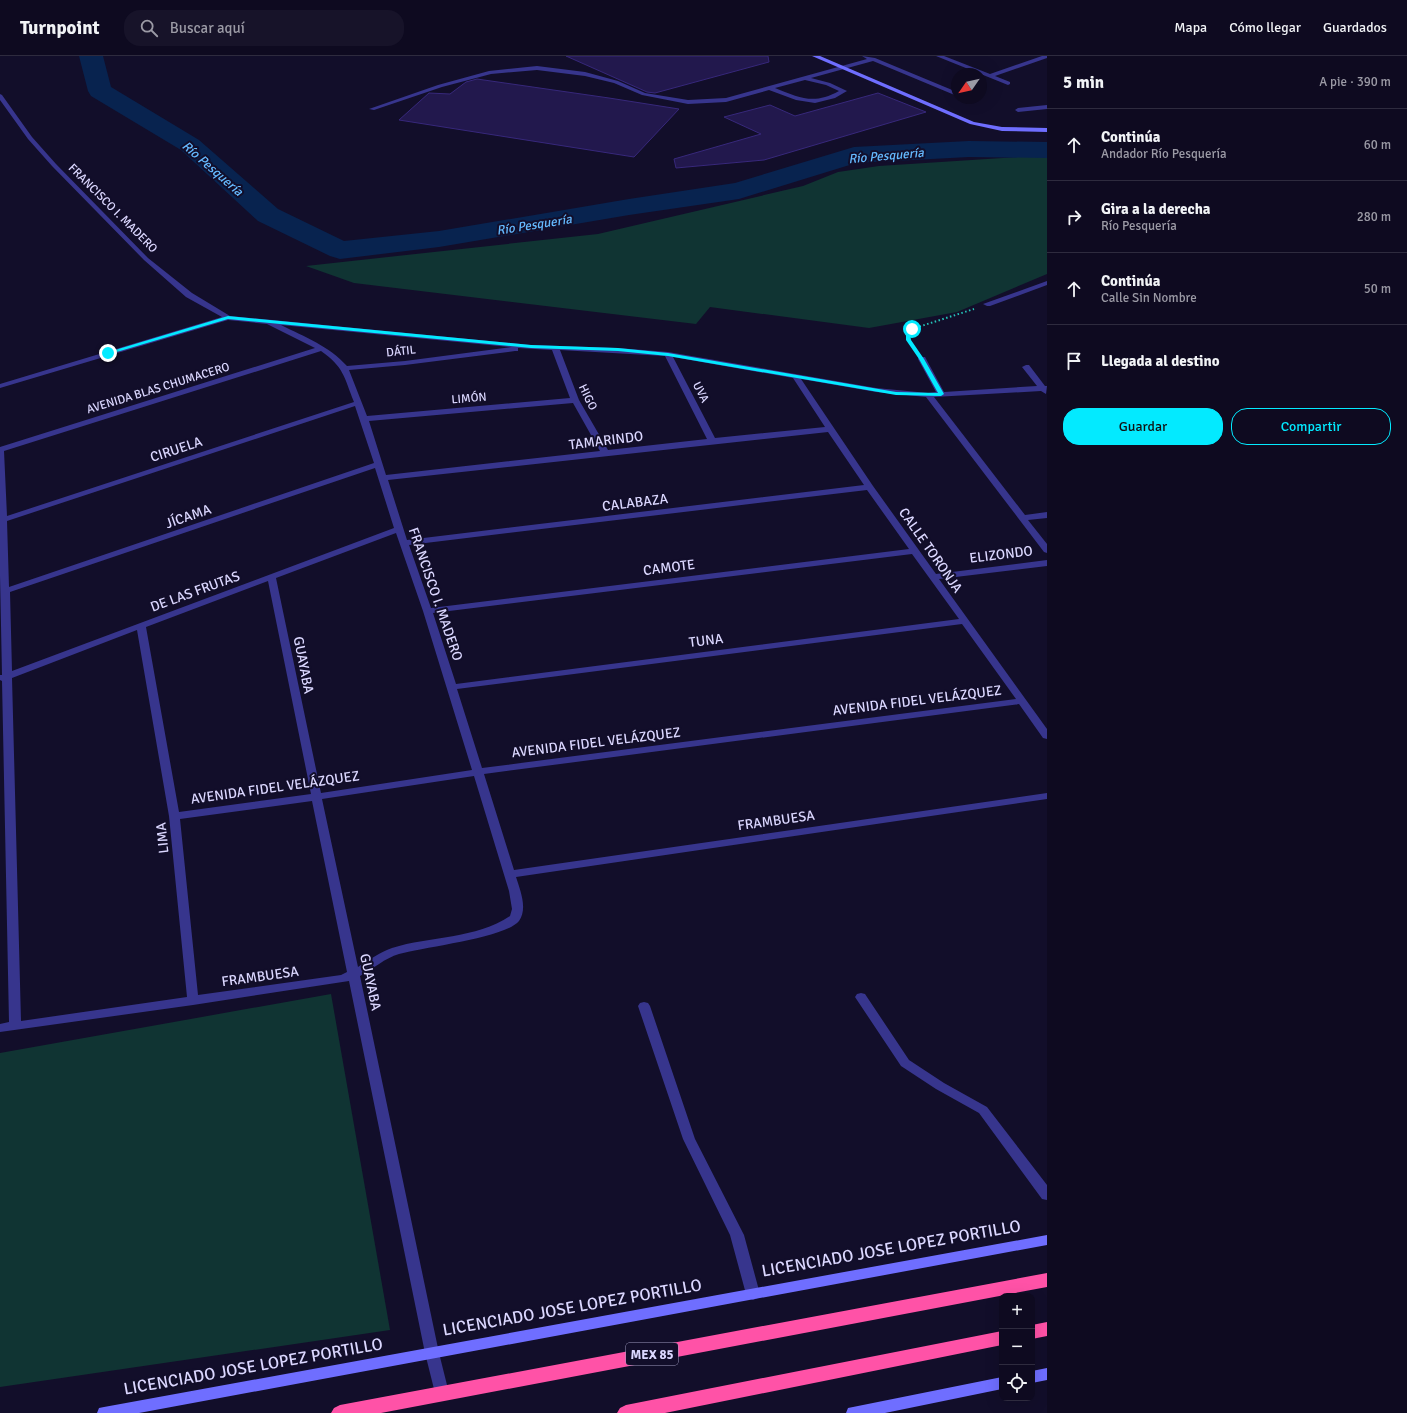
<!DOCTYPE html>
<html lang="es">
<head>
<meta charset="utf-8">
<style>
  :root { --surface:#0e0a20; --page:#171329; --text:#f1f3f6; --muted:#9b9aa5; --line:#2e2b3e; --accent:#03eaff }
  body { margin:0; font-family:Signika,sans-serif; background:var(--page); color:var(--text) }
  .controls { position:absolute; right:12px; bottom:12px; display:grid; overflow:hidden; border-radius:8px; box-shadow:0 4px 16px #0002 }
  .controls button { width:36px; height:36px; display:grid; place-items:center; padding:0; border:0; border-bottom:1px solid var(--line); background:var(--surface); color:var(--text); font:20px sans-serif }
  .compass { position:absolute; left:951px; top:12px; width:36px; height:36px; border-radius:50%; background:var(--surface); box-shadow:0 4px 16px #0002; rotate:236deg }
  .stop { position:absolute; width:12px; height:12px; margin:-9px; border:3px solid #03eaff; border-radius:50%; background:#fff }
  .stop.end { background:#03eaff; border-color:#fff; box-shadow:0 1px 4px #0008 }
  .list { margin:0; padding:0; list-style:none }
  h2 { display:flex; justify-content:space-between; align-items:center; height:52px; margin:0; padding:0 16px; font-size:17px }
  h2 small { font-size:13px; font-weight:400; color:var(--muted) }
  .list li { display:grid; grid-template-columns:26px 1fr auto; gap:12px; align-items:center; box-sizing:border-box; height:72px; padding:0 16px; border-top:1px solid var(--line) }
  .list b { display:block; font-size:15px; white-space:nowrap }
  .list p { margin:0; font-size:13px; white-space:nowrap; color:var(--muted) }
  .list em { font-size:13px; font-style:normal; color:var(--muted) }
  .actions { display:flex; gap:8px; padding:12px 16px }
  .actions a { flex:1; padding:9px 0; border:1px solid var(--accent); border-radius:16px; text-align:center; font-size:14px; color:var(--accent) }
  .actions .main { background:var(--accent); color:#111 }
  .icon { flex:none; width:22px; height:22px; fill:none; stroke:currentColor; stroke-width:2; stroke-linecap:round; stroke-linejoin:round }
  .map { position:relative; flex:none; width:1047px; height:1357px; overflow:hidden }
  header { display:flex; align-items:center; gap:24px; box-sizing:border-box; height:56px; padding:0 20px; background:var(--surface); border-bottom:1px solid var(--line) }
  header strong { font-size:19px }
  nav { display:flex; gap:22px; margin-inline-start:auto; font-size:14px }
  .search { width:280px; height:36px; background:var(--page); display:flex; align-items:center; gap:10px; box-sizing:border-box; padding:0 14px; border-radius:16px; color:var(--muted); font-size:15px }
  main { display:flex }
  aside { flex:1; background:var(--surface) }
  .map>svg:first-child { display:block }
  .green { fill:#103433 }
  .lines { fill:none; stroke-linecap:round; stroke-linejoin:round }
  .river { fill:#08234f; fill-rule:evenodd }
  .building { fill:#22184d; stroke:#37287b }
  .path { stroke:#25c5b9; stroke-width:2; stroke-dasharray:1.5 2.5; stroke-linecap:butt }
  .lane { fill:#37358d; fill-rule:evenodd }
  .street { fill:#37358d; fill-rule:evenodd }
  .secondary { fill:#6f6eff; fill-rule:evenodd }
  .highway { fill:#ff52a7; fill-rule:evenodd }
  .route { fill:#03eaff }
  .labels { text-anchor:middle; stroke-width:4; stroke-linejoin:round; paint-order:stroke }
  .far-street-label { font-size:12px; fill:#dbd7ff; stroke:#120e2a }
  .far-water-label { font-size:13px; font-style:italic; fill:#65baff; stroke:#120e2a }
  .shield { fill:#120e2a; stroke:#9f9bbf; stroke-width:1 }
  .shield-label { font-size:13px; font-weight:bold; fill:#dbd7ff }
  .street-label { font-size:14px; fill:#dbd7ff; stroke:#120e2a }
  .near-street-label { font-size:17px; fill:#dbd7ff; stroke:#120e2a }
</style>
</head>
<body>
<header>
<strong>Turnpoint</strong>
<div class="search"><svg class="icon" aria-label="search" viewBox="0 0 24 24"><circle cx="10" cy="10" r="6"/><path d="M15 15l6 6"/></svg>Buscar aquí</div>
<nav><a>Mapa</a><a>Cómo llegar</a><a>Guardados</a></nav>
</header>
<main>
<div class="map">
<svg width="1047" height="1357" viewBox="0 0 1047 1357">
  <rect width="100%" height="100%" fill="#120e2a"/>
  <g class="green">
    <path d="M1047,99V218L957,256L869,272L710,251L696,268L354,227L306,210L598,178L803,130L838,116L879,110Z"/>
    <path d="M331,938L390,1274L0,1331V997Z"/>
  </g>
  <g class="lines">
    <path class="river" d="M79,0H103L111,31L199,84L278,153L344,185L439,175L629,143L735,127L854,91L969,85L1047,86V102L969,101L856,107L739,143L629,159L439,191L340,203L330,200L258,165L181,94L91,40L88,35Z"/>
  </g>
  <g class="building">
    <path d="M566,0H768L769,6L655,37L647,36Z"/>
    <path d="M477,23L609,42L679,53L634,101L399,64L429,37L450,38L466,26Z"/>
    <path d="M878,37L926,56L764,104L676,112L674,103L761,78L724,61L770,49L795,60Z"/>
  </g>
  <g class="lines">
    <path class="path" d="M915,294L909,284L908,278L912,273L974,253"/>
    <g class="lane">
      <path d="M862,0L875,2L957,36V40L873,5L811,22L830,27L847,35L835,42L815,47L796,44L769,34L726,46L688,48L642,39L614,27L585,20L537,14L491,18L442,31L374,54L369,53L438,29L489,15L537,10L585,16L618,25L645,37L688,44L726,42L867,3ZM805,24L826,29L839,35C814,49 800,42 775,32Z"/>
      <path d="M1047,49V53L1018,56L1015,54L1018,52Z"/>
      <path d="M861,937L865,938L909,1004L944,1027L987,1051L1047,1129V1144L1042,1143L979,1057L936,1033L901,1010L855,941L857,938Z"/>
      <path d="M644,946L648,947L650,950L695,1083L744,1179L760,1238L758,1242L753,1244L748,1242L746,1238L730,1179L683,1083L638,950L640,947Z"/>
    </g>
    <g class="street">
      <path d="M936,0H944L990,18L1042,0H1047V2L995,20L1010,26V28L1008,29Z"/>
      <path d="M0,38L2,39L32,81L56,108L148,202L192,237L230,260L531,289L618,292L668,296L876,332L928,337L936,336L918,303L919,301H925L944,336L1037,330L1022,311L1026,309H1029L1045,330H1047L1046,338L1041,335L934,341L1025,459L1047,456V462L1028,464L1047,488V497L1044,496L926,341L876,336L801,323L873,430L936,518L1047,504V510L939,523L1047,673V683L1043,682L1019,648L484,718L514,814L1047,737V743L516,821C520,834 528,852 519,865C505,882 423,891 399,898C385,902 373,913 360,920L439,1297L449,1337L447,1341L442,1343L437,1341L435,1337L425,1297L349,925L193,949L0,976V968L9,966L2,625L0,624V619H2L0,520V391L315,292L267,268L228,264L0,332V328L222,261L186,241L144,204L52,110L28,83L0,44ZM281,269L511,291L405,305L347,310C329,290 305,281 281,269ZM518,292L552,294L570,342L367,360L349,314L405,309L515,295H518ZM560,294L665,300L707,383L608,394L579,344ZM321,295C344,311 344,321 354,346L7,460L4,395ZM673,301L793,322L825,371L715,382ZM573,347L600,395L386,419L369,365ZM355,350L374,407L9,531L7,465ZM828,376L864,429L407,484L388,424ZM375,412L394,472L12,615L10,536ZM867,434L909,493L431,552L409,489ZM396,477L423,555L472,714L321,737L276,522ZM912,498L959,563L456,628L433,557ZM268,525L311,738L179,756L146,571ZM962,568L1016,643L482,712L457,633ZM137,574L169,760L187,941L21,965L12,622ZM474,720L509,835L512,853L510,860C476,883 430,880 392,892C380,896 369,904 358,911L322,743ZM312,745L347,916L341,919L198,939L180,763Z"/>
      <path d="M1047,225V229L990,250H987L983,248Z"/>
    </g>
    <g class="secondary">
      <path d="M812,0H820L974,66L1002,71L1047,72V76L1002,75L970,68Z"/>
      <path d="M1047,1179V1189L139,1357H97L99,1352L104,1351Z"/>
      <path d="M1047,1312V1324L1032,1327V1315Z"/>
      <path d="M1002,1321V1333L885,1357H846L848,1352L853,1351Z"/>
    </g>
    <g class="highway">
      <path d="M1047,1217V1231L381,1357H331L334,1352L340,1349Z"/>
      <path d="M1047,1266V1280L1032,1283V1269Z"/>
      <path d="M1002,1275V1289L665,1357H617L620,1352L626,1349Z"/>
    </g>
  </g>
  <path class="route" d="M228,260L531,289L618,292L668,297L896,336L938,337L919,303L906,284V278L912,271L915,273L910,278L911,284L924,303L944,338L941,340L896,339L668,300L618,295L531,292L228,263L110,298L105,297Z"/>
  <g class="labels">
    <g class="far-street-label">
      <text transform="translate(113 152) rotate(45)" y="4">FRANCISCO I. MADERO</text>
      <text transform="translate(401 295) rotate(-6)" y="4">DÁTIL</text>
      <text transform="translate(158 332) rotate(-17)" y="4">AVENIDA BLAS CHUMACERO</text>
      <text transform="translate(701 336) rotate(63)" y="4">UVA</text>
      <text transform="translate(588 341) rotate(64)" y="4">HIGO</text>
      <text transform="translate(469 342) rotate(-5)" y="4">LIMÓN</text>
    </g>
    <g class="far-water-label">
      <text transform="translate(886 99) rotate(-5)" y="5">Río Pesquería</text>
      <text transform="translate(213 112) rotate(41)" y="5">Río Pesquería</text>
      <text transform="translate(534 168) rotate(-9)" y="5">Río Pesquería</text>
    </g>
    <rect class="shield" x="626" y="1287" width="52" height="22" rx="3"/>
    <g class="shield-label">
      <text x="652" y="1303">MEX 85</text>
    </g>
    <g class="street-label">
      <text transform="translate(606 384) rotate(-7)" y="5">TAMARINDO</text>
      <text transform="translate(176 393) rotate(-18)" y="5">CIRUELA</text>
      <text transform="translate(635 446) rotate(-7)" y="5">CALABAZA</text>
      <text transform="translate(188 460) rotate(-19)" y="5">JÍCAMA</text>
      <text transform="translate(931 494) rotate(55)" y="5">CALLE TORONJA</text>
      <text transform="translate(1001 498) rotate(-7)" y="5">ELIZONDO</text>
      <text transform="translate(669 511) rotate(-7)" y="5">CAMOTE</text>
      <text transform="translate(195 535) rotate(-20)" y="5">DE LAS FRUTAS</text>
      <text transform="translate(436 538) rotate(71)" y="5">FRANCISCO I. MADERO</text>
      <text transform="translate(706 584) rotate(-7)" y="5">TUNA</text>
      <text transform="translate(304 609) rotate(79)" y="5">GUAYABA</text>
      <text transform="translate(917 644) rotate(-7)" y="5">AVENIDA FIDEL VELÁZQUEZ</text>
      <text transform="translate(596 686) rotate(-7)" y="5">AVENIDA FIDEL VELÁZQUEZ</text>
      <text transform="translate(275 731) rotate(-8)" y="5">AVENIDA FIDEL VELÁZQUEZ</text>
      <text transform="translate(776 764) rotate(-8)" y="5">FRAMBUESA</text>
      <text transform="translate(162 782) rotate(-96)" y="5">LIMA</text>
      <text transform="translate(260 920) rotate(-8)" y="5">FRAMBUESA</text>
      <text transform="translate(371 926) rotate(78)" y="5">GUAYABA</text>
    </g>
    <g class="near-street-label">
      <text transform="translate(891 1192) rotate(-10)" y="6">LICENCIADO JOSE LOPEZ PORTILLO</text>
      <text transform="translate(572 1251) rotate(-10)" y="6">LICENCIADO JOSE LOPEZ PORTILLO</text>
      <text transform="translate(253 1310) rotate(-10)" y="6">LICENCIADO JOSE LOPEZ PORTILLO</text>
    </g>
  </g>
</svg>
<div class="controls">
<button>+</button>
<button>−</button>
<button><svg class="icon" aria-label="locate" viewBox="0 0 24 24"><circle cx="12" cy="12" r="6"/><path d="M12 2v4M12 18v4M2 12h4M18 12h4"/></svg></button>
</div>
<svg class="compass" viewBox="-18 -18 36 36"><path d="M0-13l5 13h-10z" fill="#e53935"/><path d="M0 13l5-13h-10z" fill="#9b9aa5"/></svg>
<div class="stop" style="left:912px;top:273px"></div>
<div class="stop end" style="left:108px;top:297px"></div>
</div>
<aside>
<h2>5 min<small>A pie · 390 m</small></h2>
<ul class="list">
<li><svg class="icon" aria-label="ahead" viewBox="0 0 24 24"><path d="M12 20V5M6 11l6-6 6 6"/></svg><div><b>Continúa</b><p>Andador Río Pesquería</p></div><em>60 m</em></li>
<li><svg class="icon" aria-label="right" viewBox="0 0 24 24"><path d="M7 20v-9h11M14 6l5 5-5 5"/></svg><div><b>Gira a la derecha</b><p>Río Pesquería</p></div><em>280 m</em></li>
<li><svg class="icon" aria-label="ahead" viewBox="0 0 24 24"><path d="M12 20V5M6 11l6-6 6 6"/></svg><div><b>Continúa</b><p>Calle Sin Nombre</p></div><em>50 m</em></li>
<li><svg class="icon" aria-label="arrive" viewBox="0 0 24 24"><path d="M6 21V4h12l-3 4 3 4H6"/></svg><div><b>Llegada al destino</b></div></li>
</ul>
<div class="actions"><a class="main">Guardar</a><a>Compartir</a></div>
</aside>
</main>
</body>
</html>
